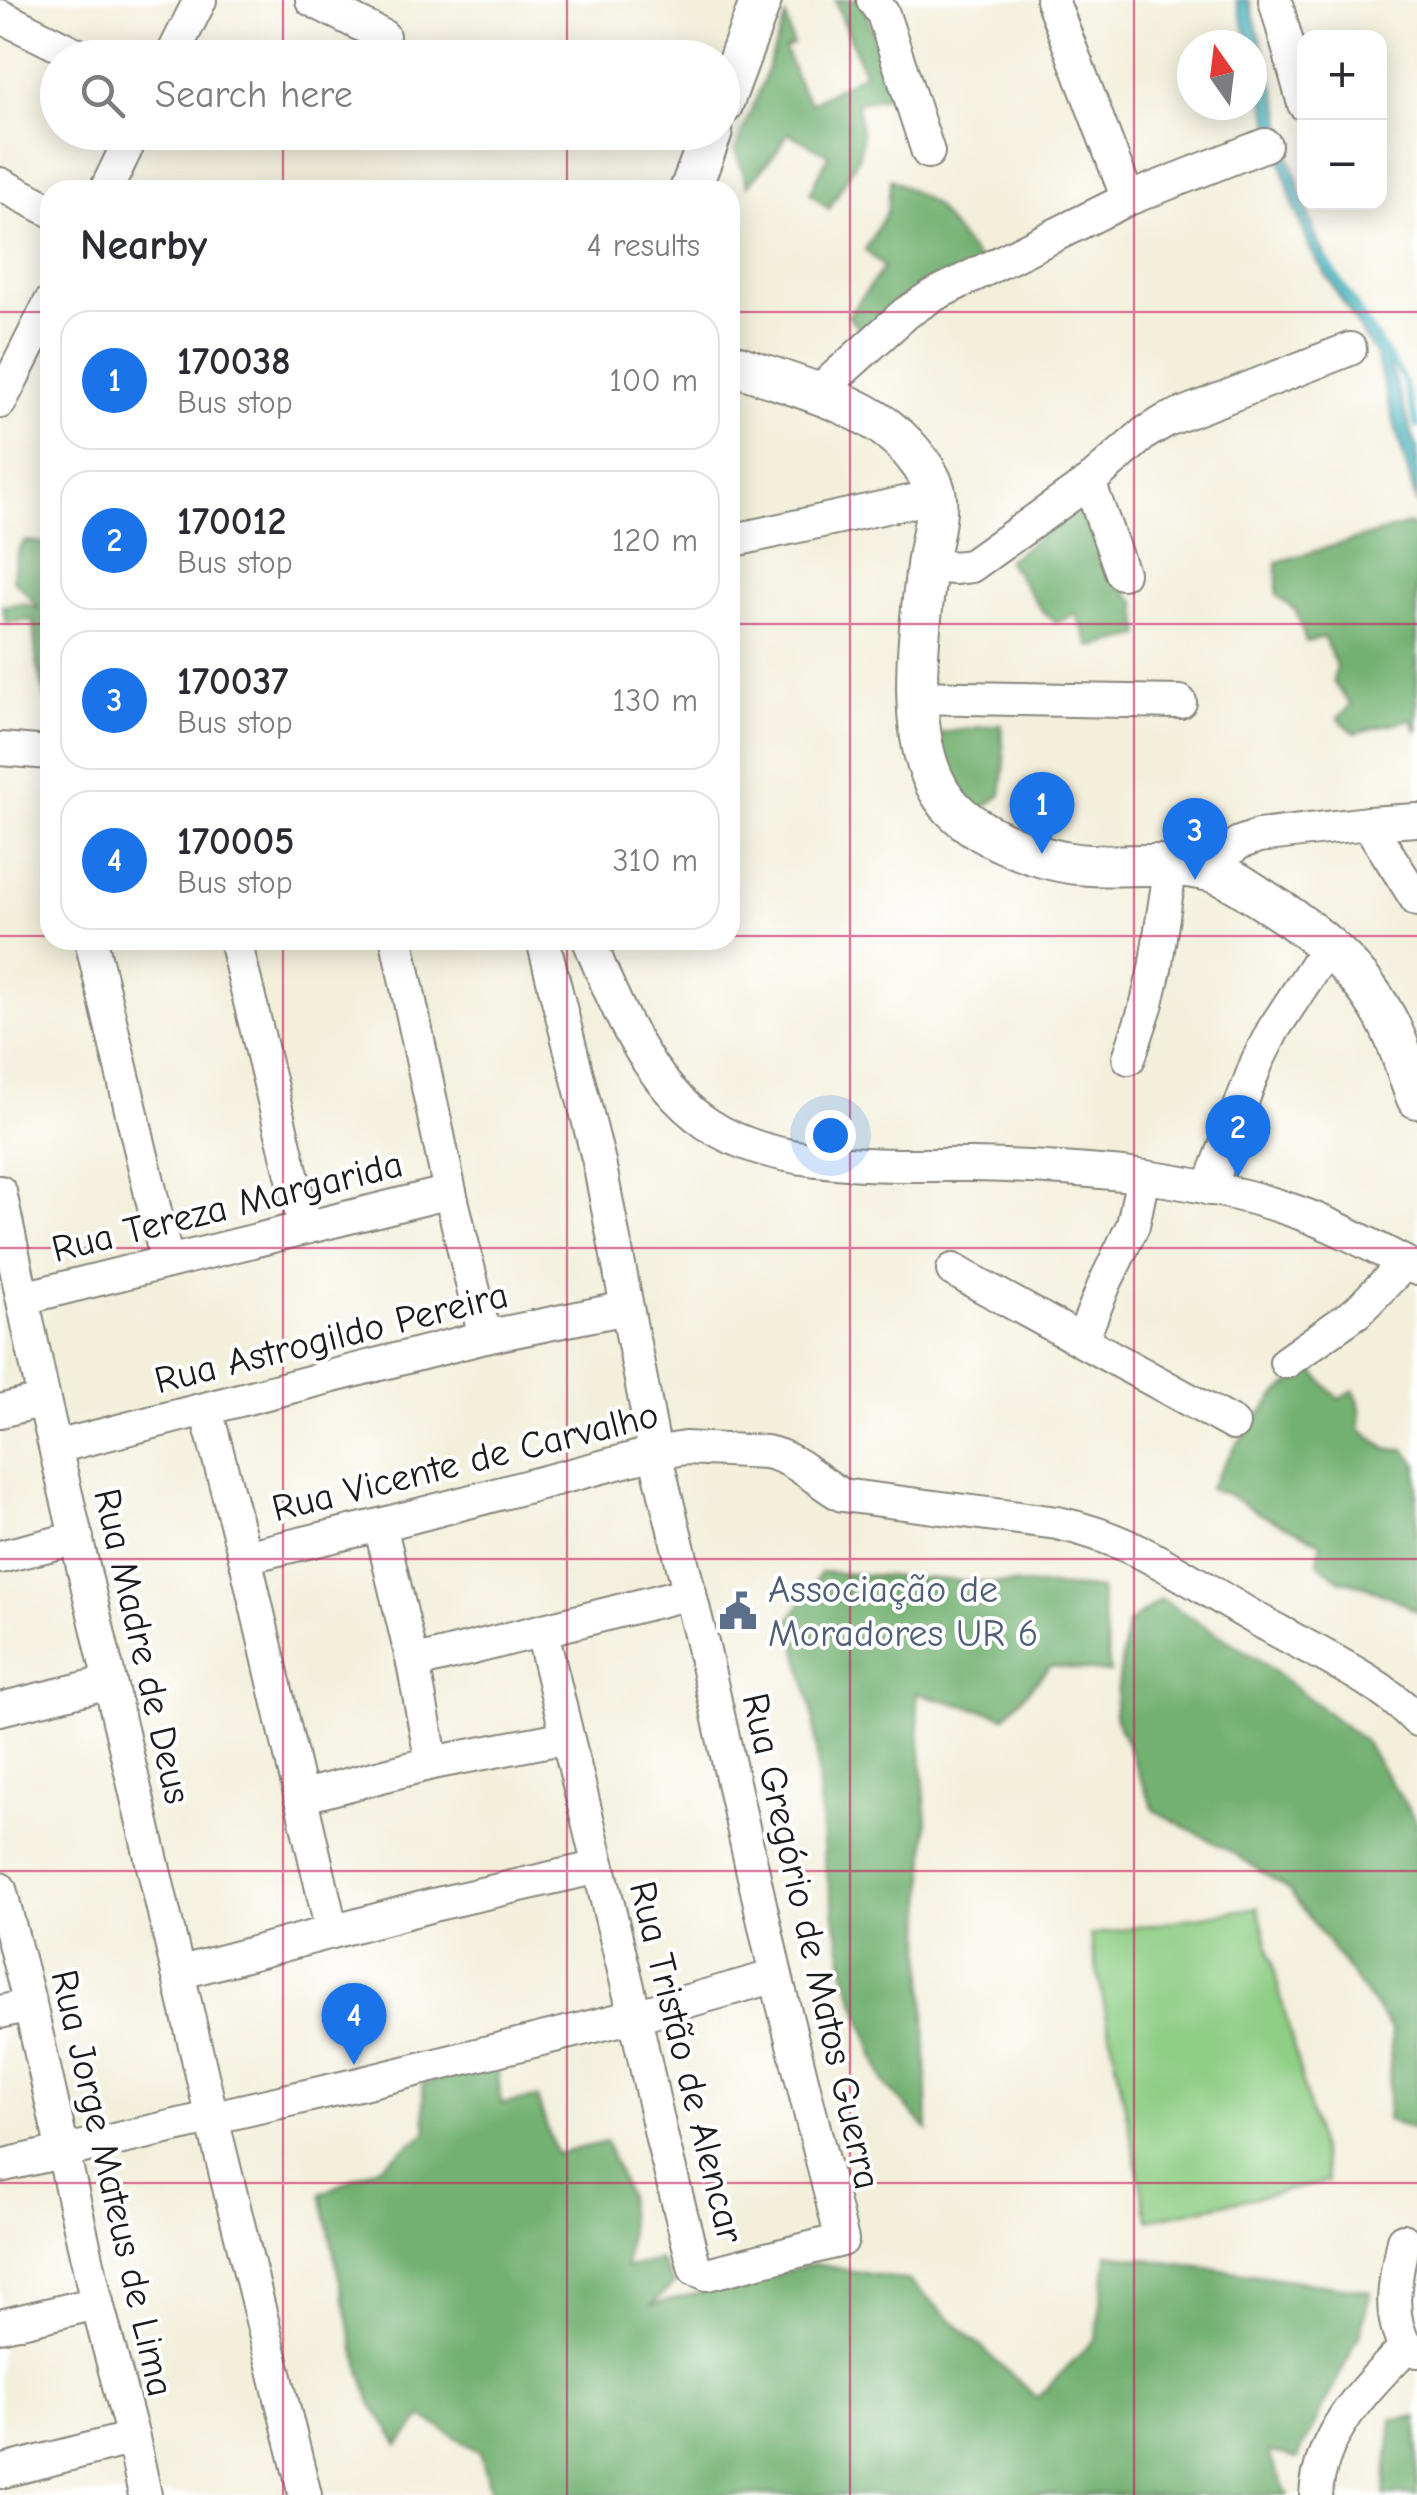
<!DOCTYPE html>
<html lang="en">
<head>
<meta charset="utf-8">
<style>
  :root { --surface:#fff; --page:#f2f2f3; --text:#2b2b33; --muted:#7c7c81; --line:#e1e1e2; --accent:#1a73e8 }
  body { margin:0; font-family:"Comic Neue",sans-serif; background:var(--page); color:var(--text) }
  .controls { position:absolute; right:30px; top:30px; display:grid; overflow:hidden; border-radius:20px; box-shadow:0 5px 25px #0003 }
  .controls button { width:90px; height:90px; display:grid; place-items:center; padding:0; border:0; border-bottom:2px solid var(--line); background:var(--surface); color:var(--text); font:50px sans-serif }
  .compass { position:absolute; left:1177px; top:30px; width:90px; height:90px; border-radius:50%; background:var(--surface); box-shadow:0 5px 25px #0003; rotate:346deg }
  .you { position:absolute; left:830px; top:1135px; width:35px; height:35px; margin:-25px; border:8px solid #fff; border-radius:50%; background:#1a73e8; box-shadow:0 0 0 15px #1a73e833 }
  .badge { display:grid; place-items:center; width:65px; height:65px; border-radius:50%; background:var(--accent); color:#fff; font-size:32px; font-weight:700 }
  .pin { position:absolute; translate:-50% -82px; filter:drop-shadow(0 2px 5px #0008) }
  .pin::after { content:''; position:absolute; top:52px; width:35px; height:30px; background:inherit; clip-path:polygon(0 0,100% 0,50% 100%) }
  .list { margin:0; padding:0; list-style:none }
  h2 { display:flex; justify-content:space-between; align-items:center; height:130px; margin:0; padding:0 40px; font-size:42px }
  h2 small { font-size:32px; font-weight:400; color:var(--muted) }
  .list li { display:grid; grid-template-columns:65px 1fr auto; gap:30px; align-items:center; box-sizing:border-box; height:140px; margin:0 20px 20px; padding:0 20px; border:2px solid var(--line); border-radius:30px }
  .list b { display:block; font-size:38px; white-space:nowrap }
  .list p { margin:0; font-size:32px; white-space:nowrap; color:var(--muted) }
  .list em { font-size:32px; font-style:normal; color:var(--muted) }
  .icon { flex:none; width:55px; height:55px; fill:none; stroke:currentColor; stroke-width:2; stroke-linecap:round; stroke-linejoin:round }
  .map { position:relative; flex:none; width:1417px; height:2495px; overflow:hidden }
  .search { position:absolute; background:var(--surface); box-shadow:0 5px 25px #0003; left:40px; top:40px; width:700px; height:110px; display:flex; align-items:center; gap:25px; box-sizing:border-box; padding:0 35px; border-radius:55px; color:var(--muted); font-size:38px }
  .panel { position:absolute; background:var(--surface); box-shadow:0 5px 25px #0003; left:40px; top:180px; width:700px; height:770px; border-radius:30px }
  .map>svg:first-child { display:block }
  .green { fill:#8fce85; stroke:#567550; stroke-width:2.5 }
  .forest { fill:#73b172; stroke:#486647; stroke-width:2.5 }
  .water { fill:#3aabb6; stroke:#2b6469; stroke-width:2.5 }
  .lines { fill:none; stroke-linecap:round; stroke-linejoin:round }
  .stream { stroke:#3aabb6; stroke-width:6 }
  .minor-casing { stroke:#88867c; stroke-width:36 }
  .major-casing { stroke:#88867c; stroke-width:44 }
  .minor { stroke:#fff; stroke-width:32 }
  .major { stroke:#fff; stroke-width:40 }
  .grid { fill:none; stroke:#c2185b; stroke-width:2.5; stroke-opacity:0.55 }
  .labels { text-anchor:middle; stroke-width:8; stroke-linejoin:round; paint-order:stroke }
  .street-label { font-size:38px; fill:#1c1c1c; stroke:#fff }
  .service-label { font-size:38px; fill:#4e5e75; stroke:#fff; text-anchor:start }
</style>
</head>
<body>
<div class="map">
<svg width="1417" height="2495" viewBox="0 0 1417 2495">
  <rect width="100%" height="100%" fill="#fff"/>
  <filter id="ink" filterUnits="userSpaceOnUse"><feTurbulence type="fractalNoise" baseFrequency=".01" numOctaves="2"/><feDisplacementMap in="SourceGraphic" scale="20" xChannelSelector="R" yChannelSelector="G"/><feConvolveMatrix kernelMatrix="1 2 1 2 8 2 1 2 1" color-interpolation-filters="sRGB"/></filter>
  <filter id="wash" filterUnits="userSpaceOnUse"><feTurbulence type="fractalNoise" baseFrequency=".0048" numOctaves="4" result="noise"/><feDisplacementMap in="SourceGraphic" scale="40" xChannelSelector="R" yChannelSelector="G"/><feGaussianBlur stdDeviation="2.25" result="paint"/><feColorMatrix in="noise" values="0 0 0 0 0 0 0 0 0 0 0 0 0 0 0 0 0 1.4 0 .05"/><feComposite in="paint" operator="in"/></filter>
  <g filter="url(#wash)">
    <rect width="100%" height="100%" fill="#f3efdb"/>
    <path class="green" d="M1258,1907L1328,2182L1148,2220L1090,1935Z"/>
    <g class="forest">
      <path d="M835,0H861L898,95L857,102L862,139L858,158L829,209L810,193L829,155L788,133L778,150L748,186L735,150L759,92L786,17L793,45L785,49L801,89L811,103L864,73Z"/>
      <path d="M891,179L932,203L983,266L825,377L859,328L848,316L884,267L865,250L887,211Z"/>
      <path d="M1078,510L1120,585L1136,602L1141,636L1091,647L1076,615L1056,622L1042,611L1007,560Z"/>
      <path d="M1409,524L1417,530V732L1411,719L1354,733L1338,718L1351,705L1333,682L1336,665L1323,637L1306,642L1296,611L1277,595V562Z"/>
      <path d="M25,541L50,544V711L37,667L33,620L6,623L2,606L23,603L38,608L25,591L13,580C14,564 15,554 25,541Z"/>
      <path d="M1001,724L1005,764L1001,795L967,819L936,752L941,733Z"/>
      <path d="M1310,1368L1339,1399L1354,1390C1361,1403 1361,1414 1360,1429L1388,1450L1405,1449L1417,1464V1612L1402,1602L1365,1586L1339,1580L1318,1563L1321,1542L1258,1513L1227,1494L1209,1489L1236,1445L1274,1397Z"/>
      <path d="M821,1572L1100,1589L1110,1673L1050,1666L1005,1716L916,1693L927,1822L923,1938L928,2130L884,2083L846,1975L824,1858L814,1718L790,1620Z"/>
      <path d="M1161,1599L1258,1659L1364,1741L1417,1822V2131L1387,2120L1392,2030L1289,1890L1233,1853L1154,1810L1114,1714L1127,1624Z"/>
      <path d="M497,2063L501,2104L537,2098L556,2154L606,2142L627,2194L629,2233L625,2268L660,2260L674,2284L651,2305L815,2264L909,2281L1037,2398L1096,2338L1108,2254L1371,2291L1359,2336L1297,2459L1267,2451L1288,2495H492L480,2452L423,2417L399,2445L371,2403L355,2350L321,2194L382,2165L427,2132L422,2085Z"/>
      <path d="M1417,2417V2495H1384L1392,2419Z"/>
    </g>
    <path class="water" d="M1236,0H1249L1282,113L1284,140L1317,239L1341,284L1384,348L1417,448V505L1375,354L1311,251L1293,204L1252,58V45H1249Z"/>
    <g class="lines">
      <path class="stream" d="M1327,261L1403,379L1417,426"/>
    </g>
  </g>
  <g filter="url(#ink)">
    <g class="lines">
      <g class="minor-casing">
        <g id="minor">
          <path d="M312,0L383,36"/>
          <path d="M873,0L883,14L928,152"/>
          <path d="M1052,0L1128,199"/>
          <path d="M1275,0L1304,104"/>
          <path d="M0,16L84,58"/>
          <path d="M171,58L200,0"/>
          <path d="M0,184L50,210"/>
          <path d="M106,190L134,132"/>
          <path d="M816,394L906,313L930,297L1128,199L1265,145"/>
          <path d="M0,402L50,303"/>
          <path d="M1089,482L1122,573"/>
          <path d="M730,541L936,496"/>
          <path d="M927,565L954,568L971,566L1089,482L1145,433L1167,420L1350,349"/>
          <path d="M916,697L1180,702"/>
          <path d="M0,749L50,753"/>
          <path d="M1368,823L1417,900"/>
          <path d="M1215,872L1226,853L1239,843L1259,836L1368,823L1417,820"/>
          <path d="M91,940L167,1262"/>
          <path d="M235,940L305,1228"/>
          <path d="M397,940L450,1192L485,1337"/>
          <path d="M589,940C614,1004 647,1082 706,1123C777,1172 890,1164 972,1165C1022,1166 1073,1169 1123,1174C1179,1181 1241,1192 1294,1211C1337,1226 1376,1248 1417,1269"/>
          <path d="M1129,1058L1147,1003L1155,969L1171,864"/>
          <path d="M1209,1189L1257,1062L1273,1030L1328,946"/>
          <path d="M0,1192L44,1400L212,2118L305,2495"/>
          <path d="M953,1270L1233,1424"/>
          <path d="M23,1298L450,1192"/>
          <path d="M1082,1340L1105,1283L1133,1225L1143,1177"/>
          <path d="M1286,1362L1357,1312L1405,1263"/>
          <path d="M206,1410L245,1557L332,1932"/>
          <path d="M0,1411L44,1400"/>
          <path d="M56,1447L485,1337L626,1308"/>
          <path d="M380,1525L413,1663L432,1763"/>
          <path d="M0,1557L77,1538"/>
          <path d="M245,1557L380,1525L655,1453L685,1448L766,1452C797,1458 816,1481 842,1495L1057,1523C1138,1539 1198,1587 1269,1626C1320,1655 1375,1677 1417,1720"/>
          <path d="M542,1632L635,2016L662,2139L695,2269L707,2274L842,2240L776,1976L703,1647L655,1453L599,1162L543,940"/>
          <path d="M413,1663L690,1593"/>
          <path d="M0,1709L110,1682"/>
          <path d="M300,1797L432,1763L567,1737"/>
          <path d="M0,1889L30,2005L97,2303L133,2438L145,2495"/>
          <path d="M178,1973L433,1905L599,1867"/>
          <path d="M0,2012L30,2005"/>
          <path d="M0,2166L359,2084L635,2016L776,1976"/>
          <path d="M1403,2240C1396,2276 1386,2314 1406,2347L1417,2351"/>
          <path d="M0,2326L97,2303"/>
          <path d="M0,2472L133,2438"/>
          <path d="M1316,2495C1320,2433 1365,2389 1406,2347"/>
        </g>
      </g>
      <g class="major-casing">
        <g id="major">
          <path d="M722,105L761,0"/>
          <path d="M690,190L712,132"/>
          <path d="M730,363C778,381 851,399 890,431C908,445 934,475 936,498C938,518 929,546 927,566C919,633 902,746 947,802C976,838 1044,863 1090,865C1130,867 1170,861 1210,871C1231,876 1252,893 1270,904C1324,938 1372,980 1396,1040C1404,1059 1409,1079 1417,1098"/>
        </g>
      </g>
      <use href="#minor" class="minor"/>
      <use href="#major" class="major"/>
    </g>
  </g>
  <path class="grid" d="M283,0V58M567,0V58M850,0V2495M1134,0V2495M283,132V190M567,132V190M0,312H50M730,312H1417M0,624H50M730,624H1417M0,936H50M730,936H1417M283,940V2495M567,940V2495M0,1248H1417M0,1559H1417M0,1871H1417M0,2183H1417"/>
  <defs>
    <g id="civic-bare" transform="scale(3)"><path d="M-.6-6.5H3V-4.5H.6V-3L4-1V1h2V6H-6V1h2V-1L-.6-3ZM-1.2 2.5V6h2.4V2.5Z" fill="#5c6f8a" stroke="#fff" stroke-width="2.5" paint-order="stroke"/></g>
  </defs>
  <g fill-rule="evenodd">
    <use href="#civic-bare" x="738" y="1611"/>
  </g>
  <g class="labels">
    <g class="street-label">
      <text transform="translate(227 1206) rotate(-14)" y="13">Rua Tereza Margarida</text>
      <text transform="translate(331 1337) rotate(-14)" y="13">Rua Astrogildo Pereira</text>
      <text transform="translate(465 1461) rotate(-14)" y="13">Rua Vicente de Carvalho</text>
      <text transform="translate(143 1646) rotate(77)" y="13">Rua Madre de Deus</text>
      <text transform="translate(812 1941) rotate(77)" y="13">Rua Gregório de Matos Guerra</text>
      <text transform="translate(687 2062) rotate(76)" y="13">Rua Tristão de Alencar</text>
      <text transform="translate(113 2183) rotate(77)" y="13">Rua Jorge Mateus de Lima</text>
    </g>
    <g class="service-label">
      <text x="768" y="1602">Associação de<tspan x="768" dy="44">Moradores UR 6</tspan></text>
    </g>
  </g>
</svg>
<div class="controls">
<button>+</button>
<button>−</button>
</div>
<svg class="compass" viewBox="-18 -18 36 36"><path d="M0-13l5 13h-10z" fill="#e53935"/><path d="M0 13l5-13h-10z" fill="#7c7c81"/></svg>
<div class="you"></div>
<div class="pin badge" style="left:1042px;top:854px">1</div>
<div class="pin badge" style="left:1238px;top:1177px">2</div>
<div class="pin badge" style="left:1195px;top:880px">3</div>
<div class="pin badge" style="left:354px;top:2065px">4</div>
<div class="search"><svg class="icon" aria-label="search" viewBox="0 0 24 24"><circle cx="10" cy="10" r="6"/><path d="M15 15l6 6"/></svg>Search here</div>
<section class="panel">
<h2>Nearby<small>4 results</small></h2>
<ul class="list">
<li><span class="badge">1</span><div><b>170038</b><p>Bus stop</p></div><em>100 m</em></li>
<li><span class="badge">2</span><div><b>170012</b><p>Bus stop</p></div><em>120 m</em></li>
<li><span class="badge">3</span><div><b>170037</b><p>Bus stop</p></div><em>130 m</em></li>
<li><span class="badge">4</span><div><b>170005</b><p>Bus stop</p></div><em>310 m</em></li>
</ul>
</section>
</div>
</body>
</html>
